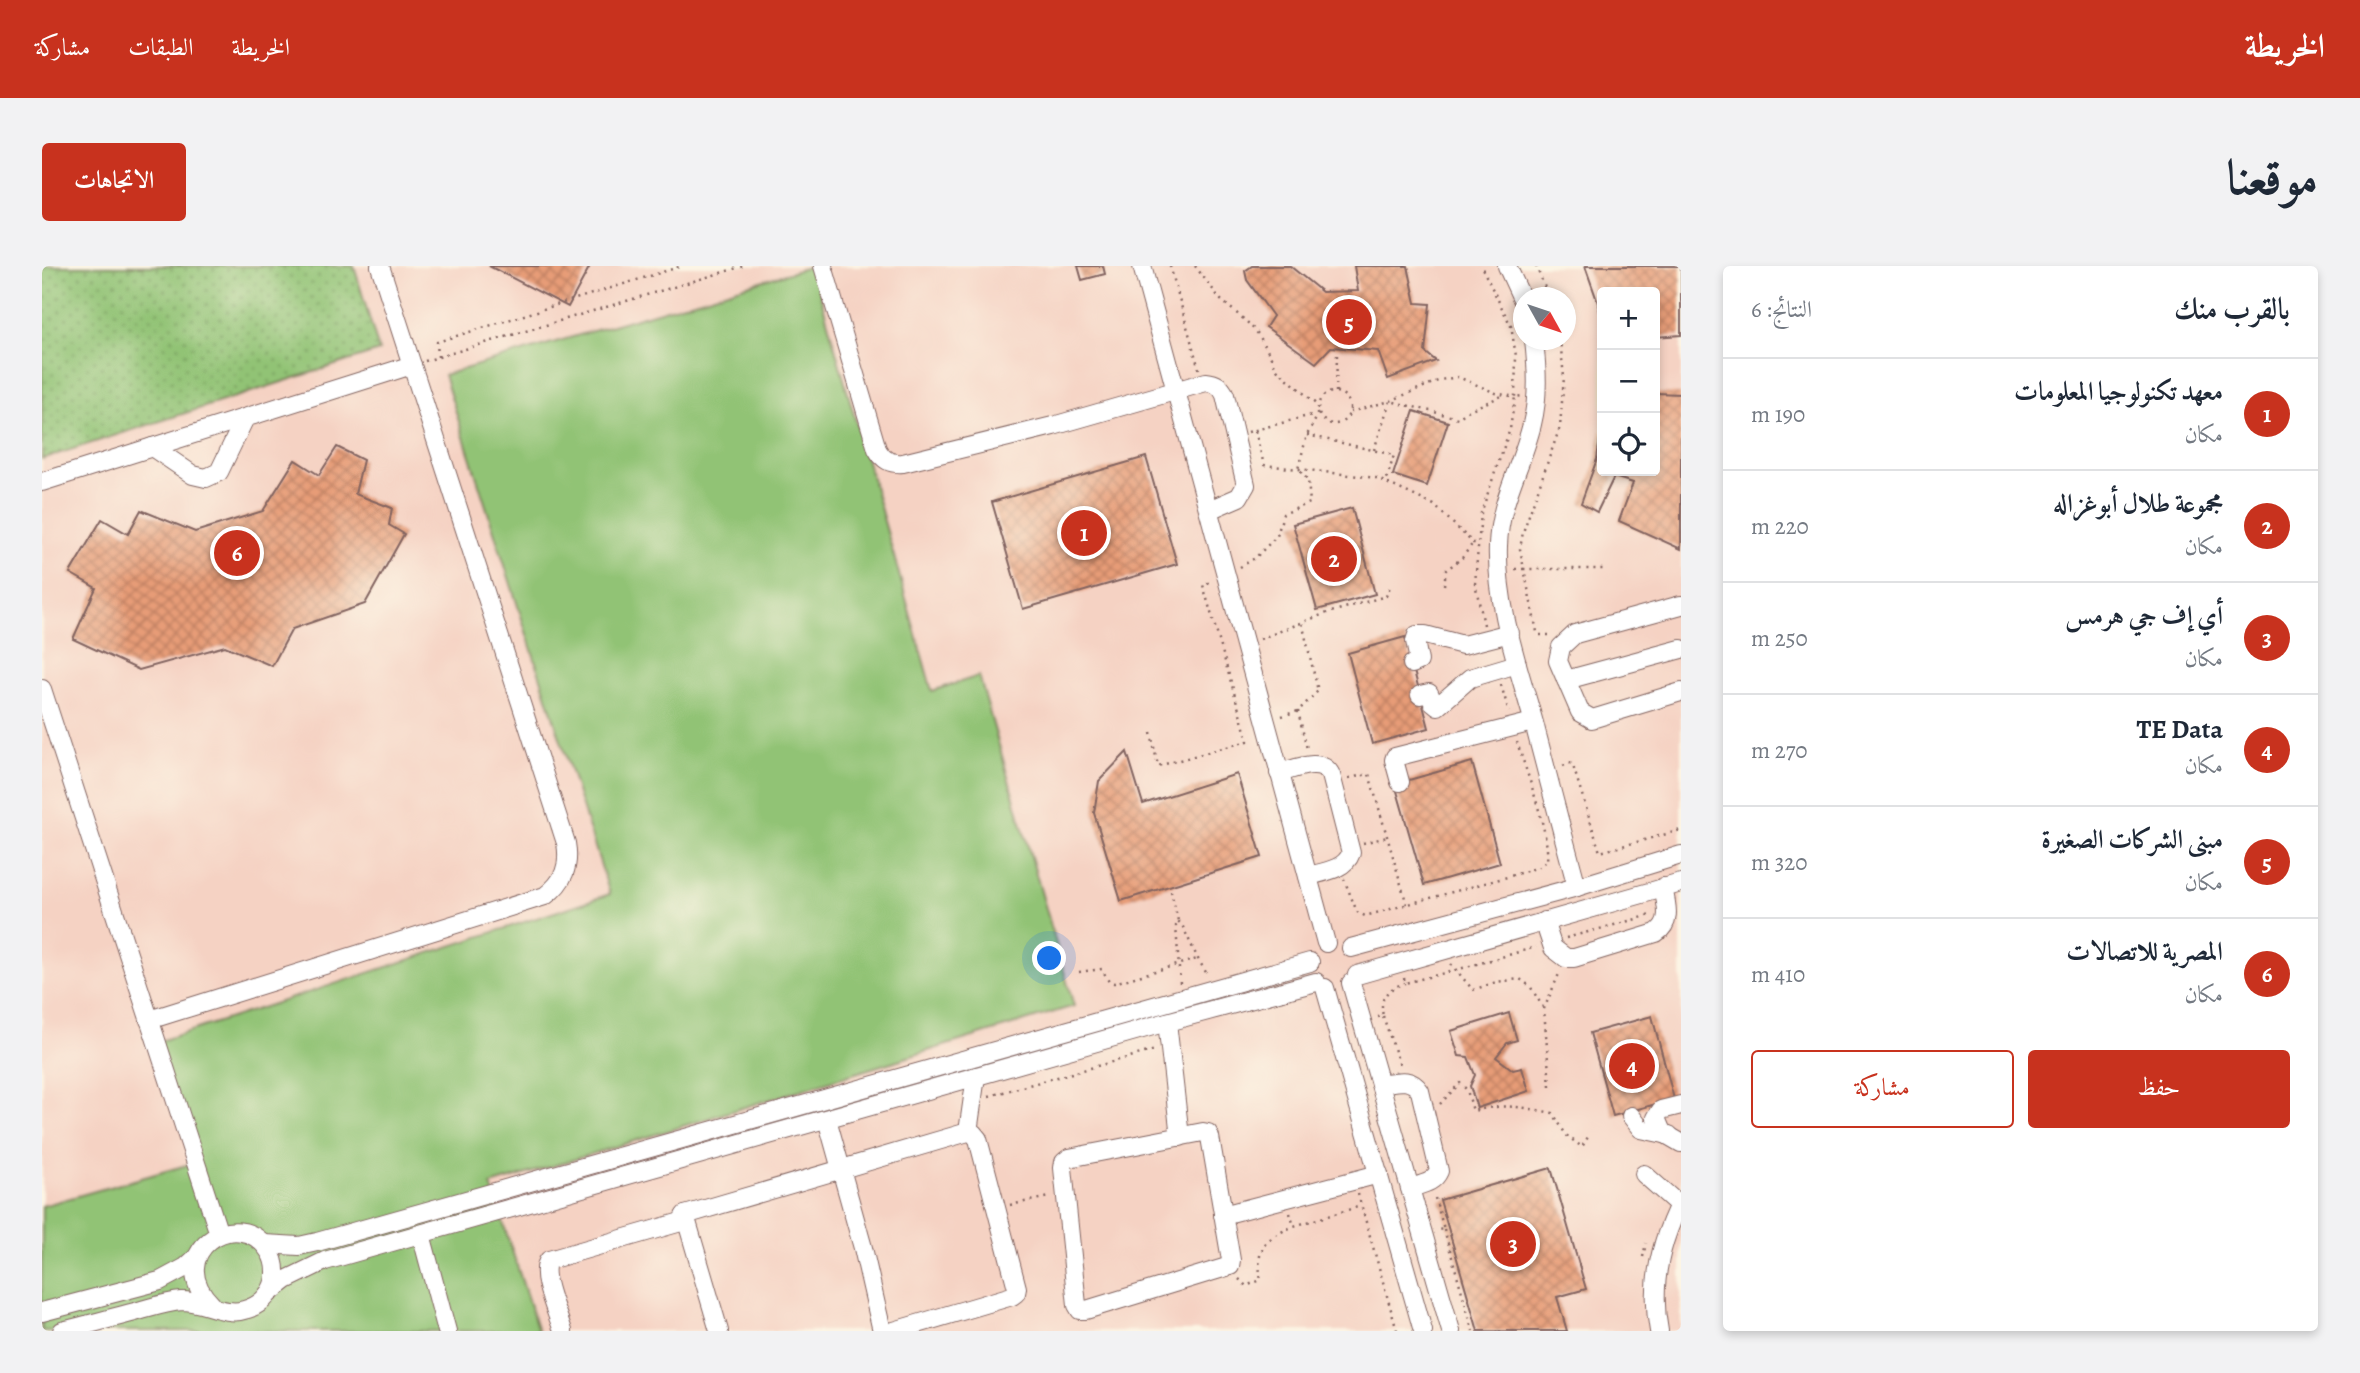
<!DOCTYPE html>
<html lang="ar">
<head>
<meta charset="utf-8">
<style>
  :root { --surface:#fff; --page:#f2f2f3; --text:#1f2937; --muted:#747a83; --line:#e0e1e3; --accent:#c8321e }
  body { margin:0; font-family:Alegreya,Amiri,serif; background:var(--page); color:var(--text); direction:rtl }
  .controls { position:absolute; right:21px; top:21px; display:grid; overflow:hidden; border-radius:7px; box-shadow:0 4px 10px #0003 }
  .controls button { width:63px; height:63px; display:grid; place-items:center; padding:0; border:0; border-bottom:2px solid var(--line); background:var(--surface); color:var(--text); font:35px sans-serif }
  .compass { position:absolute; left:1471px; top:21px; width:63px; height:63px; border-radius:50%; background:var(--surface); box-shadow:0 4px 10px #0003; rotate:130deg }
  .you { position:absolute; left:1008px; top:693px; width:24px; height:24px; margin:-18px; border:5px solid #fff; border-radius:50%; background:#1a73e8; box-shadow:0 0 0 10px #1a73e833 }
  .badge { display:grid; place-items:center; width:46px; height:46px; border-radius:50%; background:var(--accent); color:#fff; font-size:23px; font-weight:700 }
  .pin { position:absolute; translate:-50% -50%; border:4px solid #fff; box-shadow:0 2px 7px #0006 }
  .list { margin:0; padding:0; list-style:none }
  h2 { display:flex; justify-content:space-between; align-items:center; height:91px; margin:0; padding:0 28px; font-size:30px }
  h2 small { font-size:23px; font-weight:400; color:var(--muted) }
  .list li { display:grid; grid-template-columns:46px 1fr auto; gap:21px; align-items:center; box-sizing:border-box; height:112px; padding:0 28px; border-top:2px solid var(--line) }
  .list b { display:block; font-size:26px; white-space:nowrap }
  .list p { margin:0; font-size:23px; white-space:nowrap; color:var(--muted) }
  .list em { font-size:23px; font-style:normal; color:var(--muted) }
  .actions { display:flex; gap:14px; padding:21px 28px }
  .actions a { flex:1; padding:16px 0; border:2px solid var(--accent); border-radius:7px; text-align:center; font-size:24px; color:var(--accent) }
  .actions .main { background:var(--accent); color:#fff }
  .icon { flex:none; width:38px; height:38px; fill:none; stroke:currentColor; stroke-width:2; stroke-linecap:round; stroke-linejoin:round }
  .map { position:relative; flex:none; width:1639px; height:1065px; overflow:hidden; direction:ltr; border-radius:7px }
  header { display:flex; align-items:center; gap:42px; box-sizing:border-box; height:98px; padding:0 35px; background:var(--accent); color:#fff }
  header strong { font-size:33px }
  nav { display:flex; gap:38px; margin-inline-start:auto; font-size:24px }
  .intro { display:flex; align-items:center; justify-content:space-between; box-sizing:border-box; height:168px; padding:0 42px }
  h1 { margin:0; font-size:49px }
  .button { padding:18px 32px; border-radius:7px; background:var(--accent); color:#fff; font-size:24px; font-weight:700 }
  main { display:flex; gap:42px; padding:0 42px }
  aside { flex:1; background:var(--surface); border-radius:7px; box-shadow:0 4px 10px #0003 }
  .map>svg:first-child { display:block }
  .built { fill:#f5d2c3; fill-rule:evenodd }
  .grass { fill:#91c374; stroke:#6e7150; stroke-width:2 }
  .park { fill:url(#park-dots); stroke:#6e7150; stroke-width:2 }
  .building { fill:url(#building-cross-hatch) }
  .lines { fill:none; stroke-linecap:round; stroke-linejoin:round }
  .minor-casing { stroke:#826460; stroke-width:20 }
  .path { stroke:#826460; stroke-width:2.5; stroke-dasharray:2 5; stroke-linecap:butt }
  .minor { stroke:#fff; stroke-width:18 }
</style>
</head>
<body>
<header>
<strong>الخريطة</strong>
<nav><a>الخريطة</a><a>الطبقات</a><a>مشاركة</a></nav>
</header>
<div class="intro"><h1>موقعنا</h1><a class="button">الاتجاهات</a></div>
<main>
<aside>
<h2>بالقرب منك<small>النتائج: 6</small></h2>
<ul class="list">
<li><span class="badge">1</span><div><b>معهد تكنولوجيا المعلومات</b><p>مكان</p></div><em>190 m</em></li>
<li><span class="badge">2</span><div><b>مجموعة طلال أبوغزاله</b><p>مكان</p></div><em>220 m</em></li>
<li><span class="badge">3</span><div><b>أي إف جي هرمس</b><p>مكان</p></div><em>250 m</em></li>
<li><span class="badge">4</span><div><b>TE Data</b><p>مكان</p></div><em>270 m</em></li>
<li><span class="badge">5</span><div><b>مبنى الشركات الصغيرة</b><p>مكان</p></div><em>320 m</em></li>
<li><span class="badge">6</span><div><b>المصرية للاتصالات</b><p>مكان</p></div><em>410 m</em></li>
</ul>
<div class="actions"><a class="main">حفظ</a><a>مشاركة</a></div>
</aside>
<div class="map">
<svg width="1639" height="1065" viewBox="0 0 1639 1065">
  <defs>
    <pattern id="park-dots" width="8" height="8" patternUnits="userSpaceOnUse" patternTransform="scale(1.75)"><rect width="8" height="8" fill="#91c374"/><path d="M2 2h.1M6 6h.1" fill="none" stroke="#789e5f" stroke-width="1.8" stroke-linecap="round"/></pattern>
    <pattern id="building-cross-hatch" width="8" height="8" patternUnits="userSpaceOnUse" patternTransform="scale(1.75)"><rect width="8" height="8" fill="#e79c77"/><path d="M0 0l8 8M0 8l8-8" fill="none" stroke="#bd7f62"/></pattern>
  </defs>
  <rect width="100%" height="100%" fill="#fcf5e5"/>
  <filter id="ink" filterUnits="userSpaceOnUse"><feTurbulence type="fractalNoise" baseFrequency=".0143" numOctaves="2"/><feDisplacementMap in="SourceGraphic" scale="14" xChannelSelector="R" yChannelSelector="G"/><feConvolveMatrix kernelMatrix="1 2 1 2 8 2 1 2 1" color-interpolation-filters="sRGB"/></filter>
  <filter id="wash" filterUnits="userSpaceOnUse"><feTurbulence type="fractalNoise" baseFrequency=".00686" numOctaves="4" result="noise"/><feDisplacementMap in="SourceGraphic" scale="28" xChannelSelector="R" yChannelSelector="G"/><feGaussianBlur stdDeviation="1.57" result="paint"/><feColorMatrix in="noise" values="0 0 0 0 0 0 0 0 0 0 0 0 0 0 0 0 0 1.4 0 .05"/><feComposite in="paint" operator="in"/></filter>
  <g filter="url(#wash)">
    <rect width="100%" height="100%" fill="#ebe3c1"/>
    <path class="built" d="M0,0H1639V1065H0ZM1560,26H1613V205H1560ZM1482,32H1524V74H1482Z"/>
    <path class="grass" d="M770,0L890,425L937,410L1032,740L449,919L496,1065H0V940L152,897L115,776L568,628L402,109Z"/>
    <path class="park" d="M0,0H312L337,85L0,193Z"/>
    <g id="blocks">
      <g class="building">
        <path d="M447,0H548L526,41Z"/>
        <path d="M1036,0H1061L1063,8L1040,14Z"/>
        <path d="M1210,0H1248L1280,26L1316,25L1312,0H1366L1374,37L1388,38L1383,86L1394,95L1346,113L1336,85L1289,81L1274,97L1224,61L1231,50L1205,14L1203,5Z"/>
        <path d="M1543,0H1639V69L1613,71V26H1560V54H1559L1557,40Z"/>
        <path d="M1613,127L1639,128V283L1577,255L1591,217L1572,211L1555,246L1539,237L1555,193L1559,165H1560V205H1613Z"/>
        <path d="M1372,145L1406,156L1385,220L1351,209Z"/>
        <path d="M295,181L321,194L313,228L350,242L347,259L362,268L323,338L250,363L230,400L183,380L97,404L31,373L54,322L28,307L60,253L86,268L99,244L153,266L221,245L253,194L277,209Z"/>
        <path d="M1104,191L1135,298L981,343L950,236Z"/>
        <path d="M1310,242L1333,328L1275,344L1251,258Z"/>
        <path d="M1363,371L1387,462L1330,478L1306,387Z"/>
        <path d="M1085,486L1101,538L1195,508L1220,591L1079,635L1052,547L1057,515Z"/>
        <path d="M1430,496L1458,597L1382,619L1353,518Z"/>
        <path d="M1467,747L1475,774L1465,777L1454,791L1471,804L1480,802L1487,825L1435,842L1428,820L1433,809L1426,791L1417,790L1409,765Z"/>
        <path d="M1610,750L1632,833L1571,850L1548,767Z"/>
        <path d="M1509,902L1544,1023L1515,1031L1525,1065H1436L1398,934Z"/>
      </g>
    </g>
  </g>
  <g filter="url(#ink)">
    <use href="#blocks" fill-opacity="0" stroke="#826460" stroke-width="2"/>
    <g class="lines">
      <g class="minor-casing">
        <g id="minor">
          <path d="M781,0L835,183C841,194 848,198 861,197L1011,160L1164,116C1174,117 1179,120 1183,129L1204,219L1197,231L1167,244"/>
          <path d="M1100,0L1284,677"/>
          <path d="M1465,0L1482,37"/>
          <path d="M1492,74C1495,102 1497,130 1490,158C1480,200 1457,236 1456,280C1454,340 1476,399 1492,457C1506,511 1520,566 1535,621"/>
          <path d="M110,181L151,209L164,212L177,206L203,152"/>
          <path d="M0,216L370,99"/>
          <path d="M1639,339L1533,368L1519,381L1516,395L1538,446L1550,453L1639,426"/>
          <path d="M1370,398L1377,395L1373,375L1375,369H1383L1421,379L1468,367"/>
          <path d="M1524,414L1639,383"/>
          <path d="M0,423L177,968"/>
          <path d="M1378,429L1387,427L1391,436L1396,440L1428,412L1475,398"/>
          <path d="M1237,507C1253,503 1280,490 1289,509L1309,587C1303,604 1281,606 1266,610"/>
          <path d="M1358,516L1352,494L1353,491L1491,456"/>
          <path d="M1502,655L1511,682L1524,692H1532L1614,667C1631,656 1624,638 1621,621"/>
          <path d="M1309,682L1535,621L1639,589"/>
          <path d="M1315,709L1639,617"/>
          <path d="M1309,717L1409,1065"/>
          <path d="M1283,722L1381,1065"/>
          <path d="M107,754L503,630C522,616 528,600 524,577L338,0"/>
          <path d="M1125,756L1138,871"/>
          <path d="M1338,818C1354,816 1368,810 1378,825L1397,905C1392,917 1380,918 1368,922"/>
          <path d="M1639,839L1619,844L1614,852L1620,866L1639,877"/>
          <path d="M1589,850L1599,863L1627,869"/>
          <path d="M785,853L821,982L840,1065"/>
          <path d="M926,866L934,810"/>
          <path d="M1161,866L1166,867L1168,871L1189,994L1188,1000L1044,1044H1038L1035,1039L1021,902L1022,896L1027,892Z"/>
          <path d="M1602,908L1637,939"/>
          <path d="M643,949L677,1065"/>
          <path d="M1181,949L1337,908"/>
          <path d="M379,968L405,1065"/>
          <path d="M222,978L257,980L275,976L1268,696"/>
          <path d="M226,1028L244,1014L283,995L1125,756L1274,716"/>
          <path d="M0,1046L118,1015L144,1001L155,991"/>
          <path d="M20,1065C45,1059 69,1052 93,1046C108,1042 124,1036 140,1035C161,1035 184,1050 202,1044C216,1041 228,1030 232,1016C234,1006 233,994 227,985C195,935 119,990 170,1039"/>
          <path d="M521,1065C516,1048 496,1007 507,994L639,956L643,949L926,866L931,867L936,873L975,1022L974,1027L970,1030L852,1065"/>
          <path d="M1617,1065C1608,1020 1618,976 1639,935"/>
        </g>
      </g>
      <g class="path">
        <path d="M1128,0L1157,103"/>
        <path d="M1153,0L1179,34L1205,56L1217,69L1235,103L1277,141"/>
        <path d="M1494,0L1507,32"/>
        <path d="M396,91L395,76L640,0"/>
        <path d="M383,95L702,0"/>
        <path d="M1294,126L1295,89"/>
        <circle cx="1292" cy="142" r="16"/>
        <path d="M1308,146L1348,135L1398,114L1416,111L1454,127L1473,131L1474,90L1469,60L1439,0"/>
        <path d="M1213,165L1222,199L1334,212L1392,239L1431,277H1437"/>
        <path d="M1206,166L1277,147"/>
        <path d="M1265,169L1352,189L1344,216"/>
        <path d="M1332,184L1348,135L1416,152L1427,144L1462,129"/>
        <path d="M1198,301L1213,292L1235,270L1241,248L1268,237L1266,214L1256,203L1265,169L1277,147"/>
        <path d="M1473,303H1482L1478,283L1481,266L1518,161L1522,111L1518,74"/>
        <path d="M1402,319L1404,304L1420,292L1431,277"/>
        <path d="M1442,359L1433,317L1439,247L1468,163L1473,131L1480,130"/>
        <path d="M1507,369H1498L1495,366L1482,303H1565"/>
        <path d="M1218,373L1282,348L1344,330L1348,321"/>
        <path d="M1459,419L1467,446"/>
        <path d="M1256,445L1265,483"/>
        <path d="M1240,450L1256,445L1276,425L1260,356"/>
        <path d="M1109,467L1116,500L1206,475L1161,319L1171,315"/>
        <path d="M1521,500L1528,497L1531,500L1558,586L1639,564"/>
        <path d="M1307,512L1327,508L1365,639"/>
        <path d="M1321,577L1345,571"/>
        <path d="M1302,613L1315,646L1323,650L1465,611L1497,601L1505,595C1508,567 1484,505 1475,476"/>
        <path d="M1129,625L1136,655"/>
        <path d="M1524,672L1609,649"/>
        <path d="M1409,698L1414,704L1494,681"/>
        <path d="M1037,706L1060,703L1067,716L1072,717L1155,693"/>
        <path d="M1362,712L1363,717L1414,704L1431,724L1454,716L1478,713L1488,720L1502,743"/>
        <path d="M1138,717L1134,660L1136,655L1140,659L1156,693L1165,708"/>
        <path d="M1341,750L1358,800"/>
        <path d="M1336,751L1341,750C1337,731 1345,723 1363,717"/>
        <path d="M1508,820L1502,743L1517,708"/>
        <path d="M947,830L1113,784"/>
        <path d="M1398,838L1418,817L1425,824L1431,845C1463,837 1479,841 1511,847L1524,869L1540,881L1546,871"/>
        <path d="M1316,928L1355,1065"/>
        <path d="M1393,932L1402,963L1395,964"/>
        <path d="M968,939L1007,931"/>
        <path d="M1248,947L1252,960L1319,940"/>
        <path d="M1402,963L1431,1065"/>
        <path d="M1601,991L1604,977"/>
        <path d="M1197,1013L1204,1020L1219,1014C1213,980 1223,973 1252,960"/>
      </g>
      <use href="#minor" class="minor"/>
    </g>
  </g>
</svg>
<div class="controls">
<button>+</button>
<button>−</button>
<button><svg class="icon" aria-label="locate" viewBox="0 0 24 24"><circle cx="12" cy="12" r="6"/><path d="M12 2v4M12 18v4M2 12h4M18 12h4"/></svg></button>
</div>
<svg class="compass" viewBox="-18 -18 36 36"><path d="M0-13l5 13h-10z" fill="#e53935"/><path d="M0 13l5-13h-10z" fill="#747a83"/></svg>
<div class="you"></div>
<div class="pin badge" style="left:1042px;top:267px">1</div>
<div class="pin badge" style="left:1292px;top:293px">2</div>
<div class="pin badge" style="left:1471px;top:978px">3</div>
<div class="pin badge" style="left:1590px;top:800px">4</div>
<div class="pin badge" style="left:1307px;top:56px">5</div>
<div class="pin badge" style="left:195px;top:287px">6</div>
</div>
</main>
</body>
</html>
